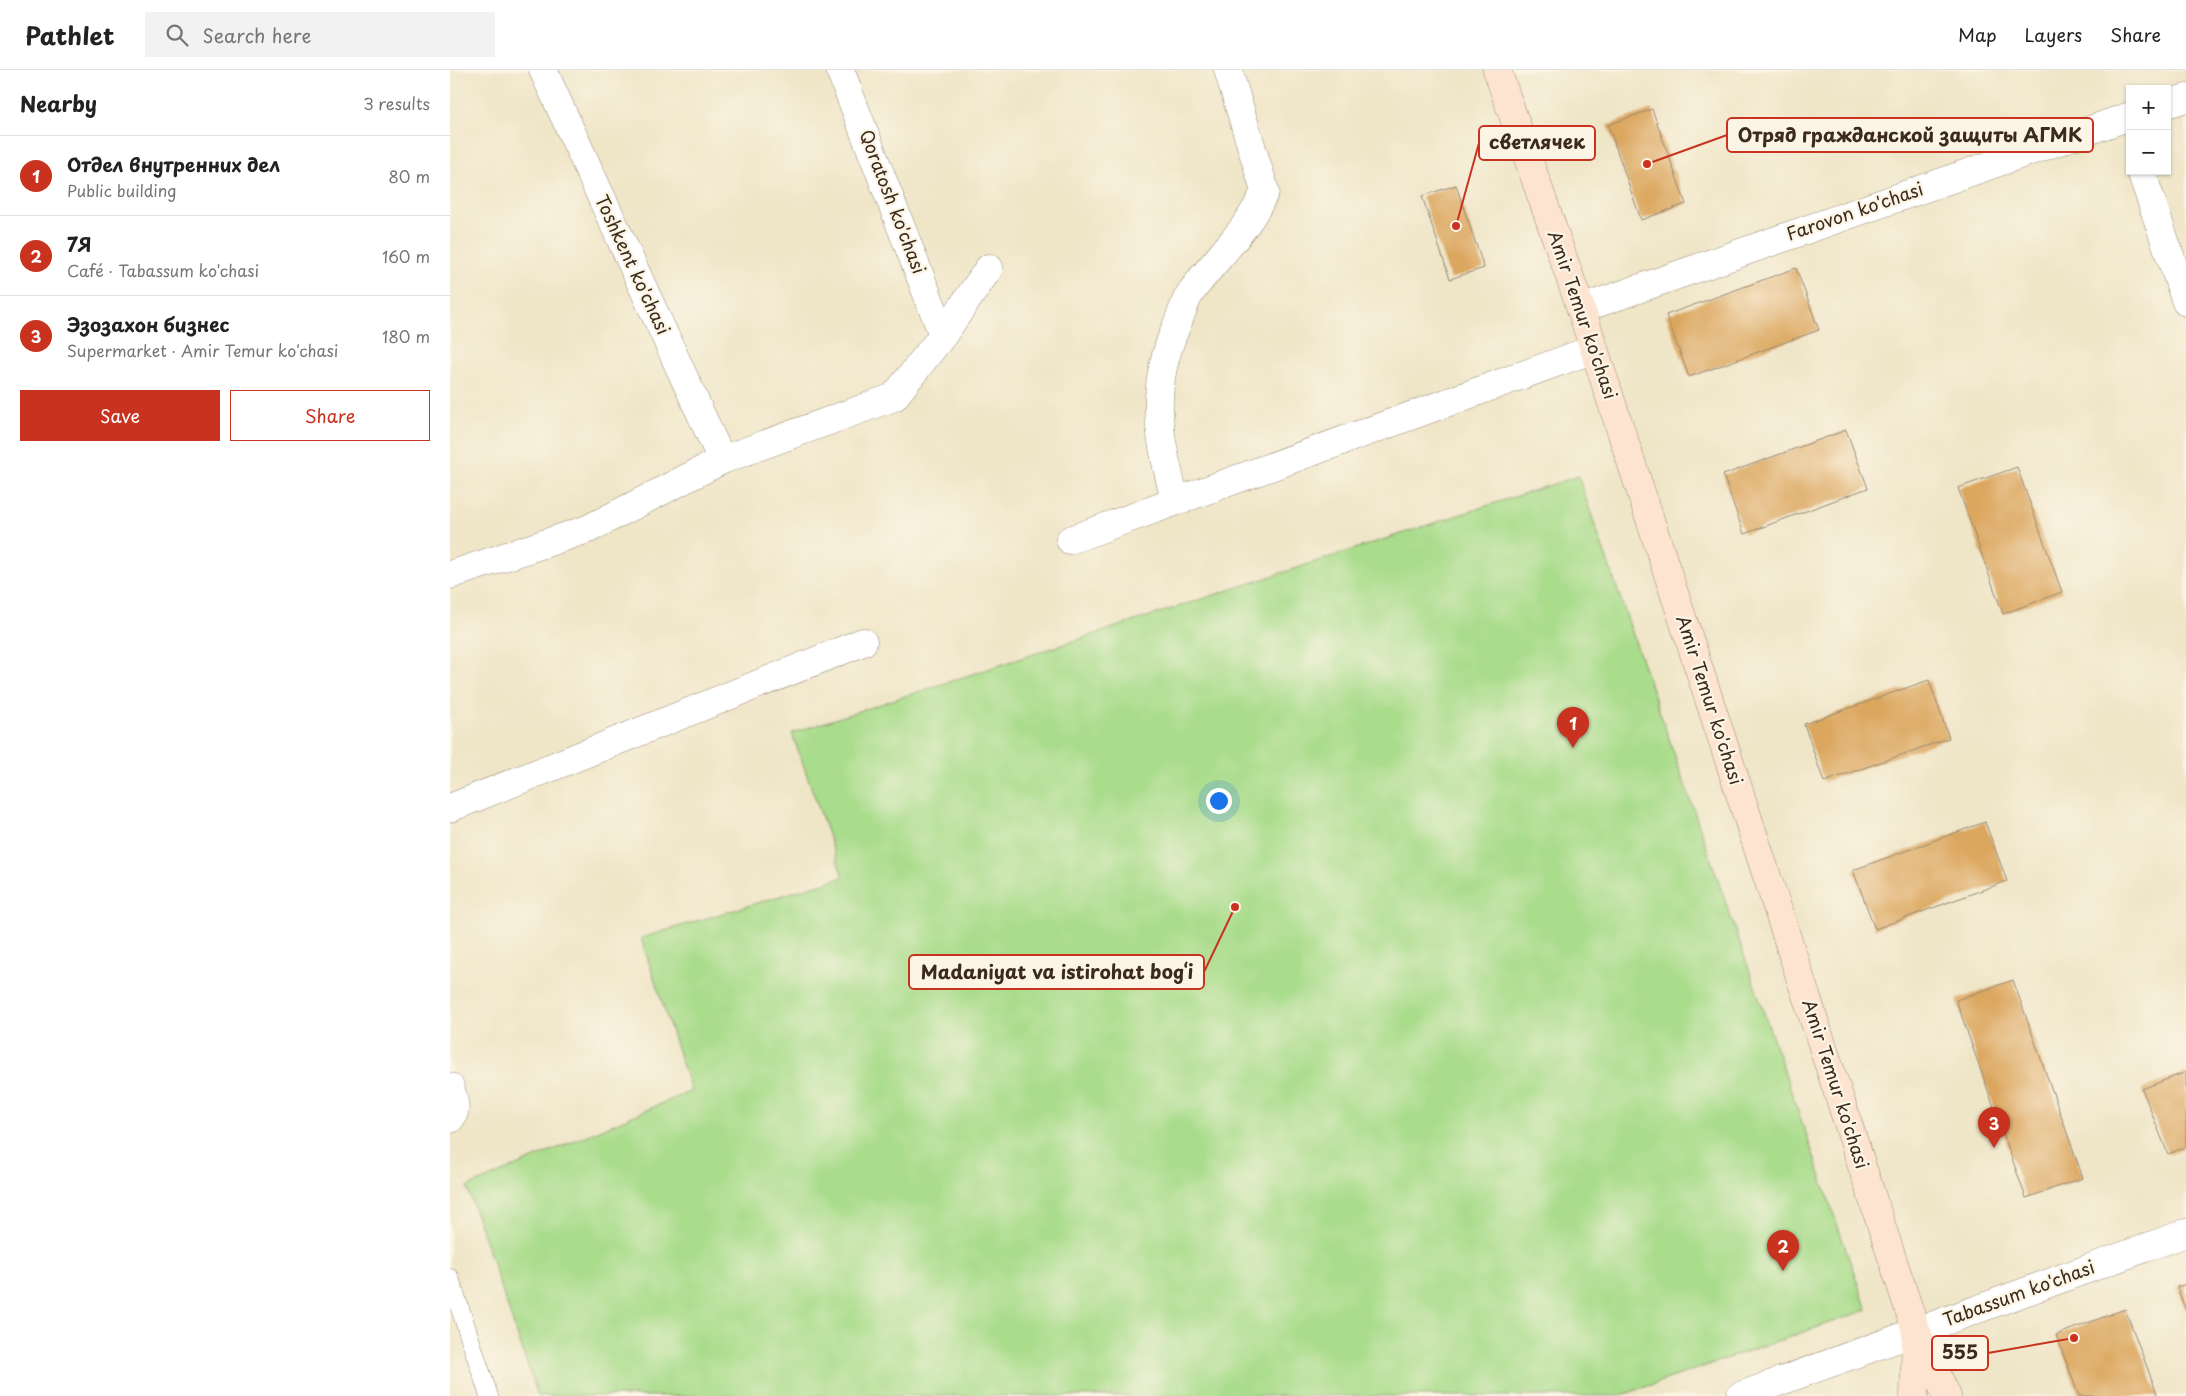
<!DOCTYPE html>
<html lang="en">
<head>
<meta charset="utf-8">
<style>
  :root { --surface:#fff; --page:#f2f2f2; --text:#222; --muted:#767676; --line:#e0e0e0; --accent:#c8321e }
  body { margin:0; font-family:"Playpen Sans",sans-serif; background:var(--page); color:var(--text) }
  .controls { position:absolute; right:15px; top:15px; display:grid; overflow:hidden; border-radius:0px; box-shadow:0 1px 4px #0004 }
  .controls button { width:45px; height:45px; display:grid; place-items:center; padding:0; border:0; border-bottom:1px solid var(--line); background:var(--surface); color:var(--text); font:25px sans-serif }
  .you { position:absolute; left:768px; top:730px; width:18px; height:18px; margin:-12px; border:4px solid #fff; border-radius:50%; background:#1a73e8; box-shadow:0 0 0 8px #1a73e833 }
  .badge { display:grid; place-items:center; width:32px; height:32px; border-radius:50%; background:var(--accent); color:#fff; font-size:16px; font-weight:700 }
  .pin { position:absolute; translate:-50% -41px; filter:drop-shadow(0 1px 2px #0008) }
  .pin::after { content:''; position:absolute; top:26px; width:18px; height:15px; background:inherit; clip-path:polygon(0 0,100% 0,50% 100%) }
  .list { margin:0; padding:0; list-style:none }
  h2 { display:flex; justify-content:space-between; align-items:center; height:65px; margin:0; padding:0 20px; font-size:21px }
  h2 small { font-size:16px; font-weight:400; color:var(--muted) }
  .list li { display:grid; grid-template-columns:32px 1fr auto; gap:15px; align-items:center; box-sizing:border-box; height:80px; padding:0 20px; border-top:1px solid var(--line) }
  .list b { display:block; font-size:19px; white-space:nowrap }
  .list p { margin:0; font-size:16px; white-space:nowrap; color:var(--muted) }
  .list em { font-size:16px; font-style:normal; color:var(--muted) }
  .actions { display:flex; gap:10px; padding:15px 20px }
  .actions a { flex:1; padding:11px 0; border:1px solid var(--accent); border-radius:0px; text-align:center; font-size:18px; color:var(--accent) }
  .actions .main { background:var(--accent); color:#fff }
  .icon { flex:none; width:28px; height:28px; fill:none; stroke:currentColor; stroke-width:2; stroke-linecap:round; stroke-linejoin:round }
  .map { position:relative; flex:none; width:1736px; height:1326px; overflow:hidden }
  header { display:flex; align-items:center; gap:30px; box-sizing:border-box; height:70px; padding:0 25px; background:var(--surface); border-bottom:1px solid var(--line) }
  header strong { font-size:24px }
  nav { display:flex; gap:28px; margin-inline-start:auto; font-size:18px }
  .search { width:350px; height:45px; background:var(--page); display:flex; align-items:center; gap:12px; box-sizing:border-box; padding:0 18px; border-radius:0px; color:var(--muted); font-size:19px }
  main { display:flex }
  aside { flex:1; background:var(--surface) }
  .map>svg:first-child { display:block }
  .green { fill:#a9dc8b; stroke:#728354 }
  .building { fill:#dba65d }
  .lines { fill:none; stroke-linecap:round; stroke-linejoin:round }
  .service-casing { stroke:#958872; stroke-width:19 }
  .minor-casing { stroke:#958872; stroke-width:29 }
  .secondary-casing { stroke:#958872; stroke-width:29 }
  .service { stroke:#fff; stroke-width:18 }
  .minor { stroke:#fff; stroke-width:28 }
  .secondary { stroke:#fde4d0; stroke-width:28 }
  .labels { text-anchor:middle; stroke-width:4.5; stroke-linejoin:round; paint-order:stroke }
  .street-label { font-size:18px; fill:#3b2a1e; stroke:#fcf5e5 }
  .leader { fill:none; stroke:#c8321e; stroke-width:2 }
  .callout-dot { fill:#c8321e; stroke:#fcf5e5; stroke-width:2 }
  .callout { fill:#fcf5e5; stroke:#c8321e; stroke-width:2 }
  .callout-label { font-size:19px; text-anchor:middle; font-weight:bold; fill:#3b2a1e }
</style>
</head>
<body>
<header>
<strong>Pathlet</strong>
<div class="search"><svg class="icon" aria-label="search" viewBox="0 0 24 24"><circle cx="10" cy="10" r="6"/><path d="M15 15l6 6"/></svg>Search here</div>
<nav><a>Map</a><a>Layers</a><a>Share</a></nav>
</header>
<main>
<aside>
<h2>Nearby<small>3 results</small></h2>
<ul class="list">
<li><span class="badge">1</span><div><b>Отдел внутренних дел</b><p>Public building</p></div><em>80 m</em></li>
<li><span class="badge">2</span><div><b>7Я</b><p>Café · Tabassum ko'chasi</p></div><em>160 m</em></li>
<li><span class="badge">3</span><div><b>Эзозахон бизнес</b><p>Supermarket · Amir Temur ko'chasi</p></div><em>180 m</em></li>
</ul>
<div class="actions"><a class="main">Save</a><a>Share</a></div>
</aside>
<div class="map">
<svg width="1736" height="1326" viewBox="0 0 1736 1326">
  <rect width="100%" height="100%" fill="#fcf5e5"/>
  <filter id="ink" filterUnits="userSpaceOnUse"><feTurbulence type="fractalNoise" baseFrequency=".02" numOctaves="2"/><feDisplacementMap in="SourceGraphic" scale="10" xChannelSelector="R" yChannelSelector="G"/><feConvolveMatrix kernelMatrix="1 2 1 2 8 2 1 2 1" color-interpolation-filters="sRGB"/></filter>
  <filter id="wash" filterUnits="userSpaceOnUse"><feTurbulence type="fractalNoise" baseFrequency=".0096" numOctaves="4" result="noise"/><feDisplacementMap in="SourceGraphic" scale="20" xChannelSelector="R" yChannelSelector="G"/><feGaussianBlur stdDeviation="1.12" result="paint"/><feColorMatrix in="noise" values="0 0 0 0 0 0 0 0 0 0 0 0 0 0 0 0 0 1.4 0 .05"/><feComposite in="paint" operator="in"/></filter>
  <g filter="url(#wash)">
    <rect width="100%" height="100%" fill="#efe5c7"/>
    <path class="green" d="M1128,406L1417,1240L1169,1326H88L17,1117L241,1021L191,868L393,807L342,663Z"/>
    <g id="blocks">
      <g class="building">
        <path d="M1202,39L1236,134L1191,150L1158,55Z"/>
        <path d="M1006,115L1034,198L1000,209L972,126Z"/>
        <path d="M1346,198L1369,260L1239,307L1216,245Z"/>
        <path d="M1396,360L1418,418L1294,464L1273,405Z"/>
        <path d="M1567,397L1612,522L1553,544L1508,418Z"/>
        <path d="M1479,610L1499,668L1374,712L1354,654Z"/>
        <path d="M1535,752L1557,811L1425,859L1403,800Z"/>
        <path d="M1563,910L1633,1108L1576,1128L1506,930Z"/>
        <path d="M1736,1002V1077L1718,1084L1692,1019Z"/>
        <path d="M1736,1214V1241L1727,1217Z"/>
        <path d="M1675,1239L1708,1326H1629L1606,1265Z"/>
      </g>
    </g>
  </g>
  <g filter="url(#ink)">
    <use href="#blocks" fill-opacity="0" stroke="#958872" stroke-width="1"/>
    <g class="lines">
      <g class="service-casing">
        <path id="service" d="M0,1208L39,1326"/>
      </g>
      <g class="minor-casing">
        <g id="minor">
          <path d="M93,0L272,390"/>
          <path d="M390,0L493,265"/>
          <path d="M1717,34L1736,28"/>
          <path d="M1691,101L1736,232"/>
          <path d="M1131,239L1680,46"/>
          <path d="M725,431C709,364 698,323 726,257C731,246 734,232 741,222C766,188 799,159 815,121L778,0"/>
          <path d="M620,470L1144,279"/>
          <path d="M0,505L138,459L272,390L444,327L493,265L539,198"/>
          <path d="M0,738L413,572"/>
          <path d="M0,1017C3,1028 9,1040 0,1049"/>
          <path d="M1290,1326L1736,1163"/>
        </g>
      </g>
      <g class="secondary-casing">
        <g id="secondary">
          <path d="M1047,0L1131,239L1466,1261L1497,1326"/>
          <path d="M1464,1326L1466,1265"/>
        </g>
      </g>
      <use href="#service" class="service"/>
      <use href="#minor" class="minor"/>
      <use href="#secondary" class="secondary"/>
    </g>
  </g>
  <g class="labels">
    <g class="street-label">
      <text transform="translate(442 132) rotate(69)" y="6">Qoratosh ko'chasi</text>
      <text transform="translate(1405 142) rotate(-19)" y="6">Farovon ko'chasi</text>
      <text transform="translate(182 195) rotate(65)" y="6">Toshkent ko'chasi</text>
      <text transform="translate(1132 245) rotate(71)" y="6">Amir Temur ko'chasi</text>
      <text transform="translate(1259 630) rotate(72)" y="6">Amir Temur ko'chasi</text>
      <text transform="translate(1385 1014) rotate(72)" y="6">Amir Temur ko'chasi</text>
      <text transform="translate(1569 1224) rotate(-20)" y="6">Tabassum ko'chasi</text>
    </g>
  </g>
  <path class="leader" d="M1197 94L1277 65M1006 156L1029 73M785 837L754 902M1624 1268L1538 1283"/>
  <g class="callout-dot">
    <circle cx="1197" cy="94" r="5"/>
    <circle cx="1006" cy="156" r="5"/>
    <circle cx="785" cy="837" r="5"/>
    <circle cx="1624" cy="1268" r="5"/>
  </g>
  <g class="callout">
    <rect x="1277" y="48" width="366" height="34" rx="5"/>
    <rect x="1029" y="56" width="116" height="34" rx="5"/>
    <rect x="459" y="885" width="295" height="34" rx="5"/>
    <rect x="1482" y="1266" width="56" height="34" rx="5"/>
  </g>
  <g class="callout-label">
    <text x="1460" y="72">Отряд гражданской защиты АГМК</text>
    <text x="1087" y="79">светлячек</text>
    <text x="607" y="909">Madaniyat va istirohat bog‘i</text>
    <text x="1510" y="1289">555</text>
  </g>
</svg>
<div class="controls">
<button>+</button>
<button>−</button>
</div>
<div class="you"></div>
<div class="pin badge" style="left:1123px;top:678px">1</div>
<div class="pin badge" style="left:1333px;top:1201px">2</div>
<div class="pin badge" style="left:1544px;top:1078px">3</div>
</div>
</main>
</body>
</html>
